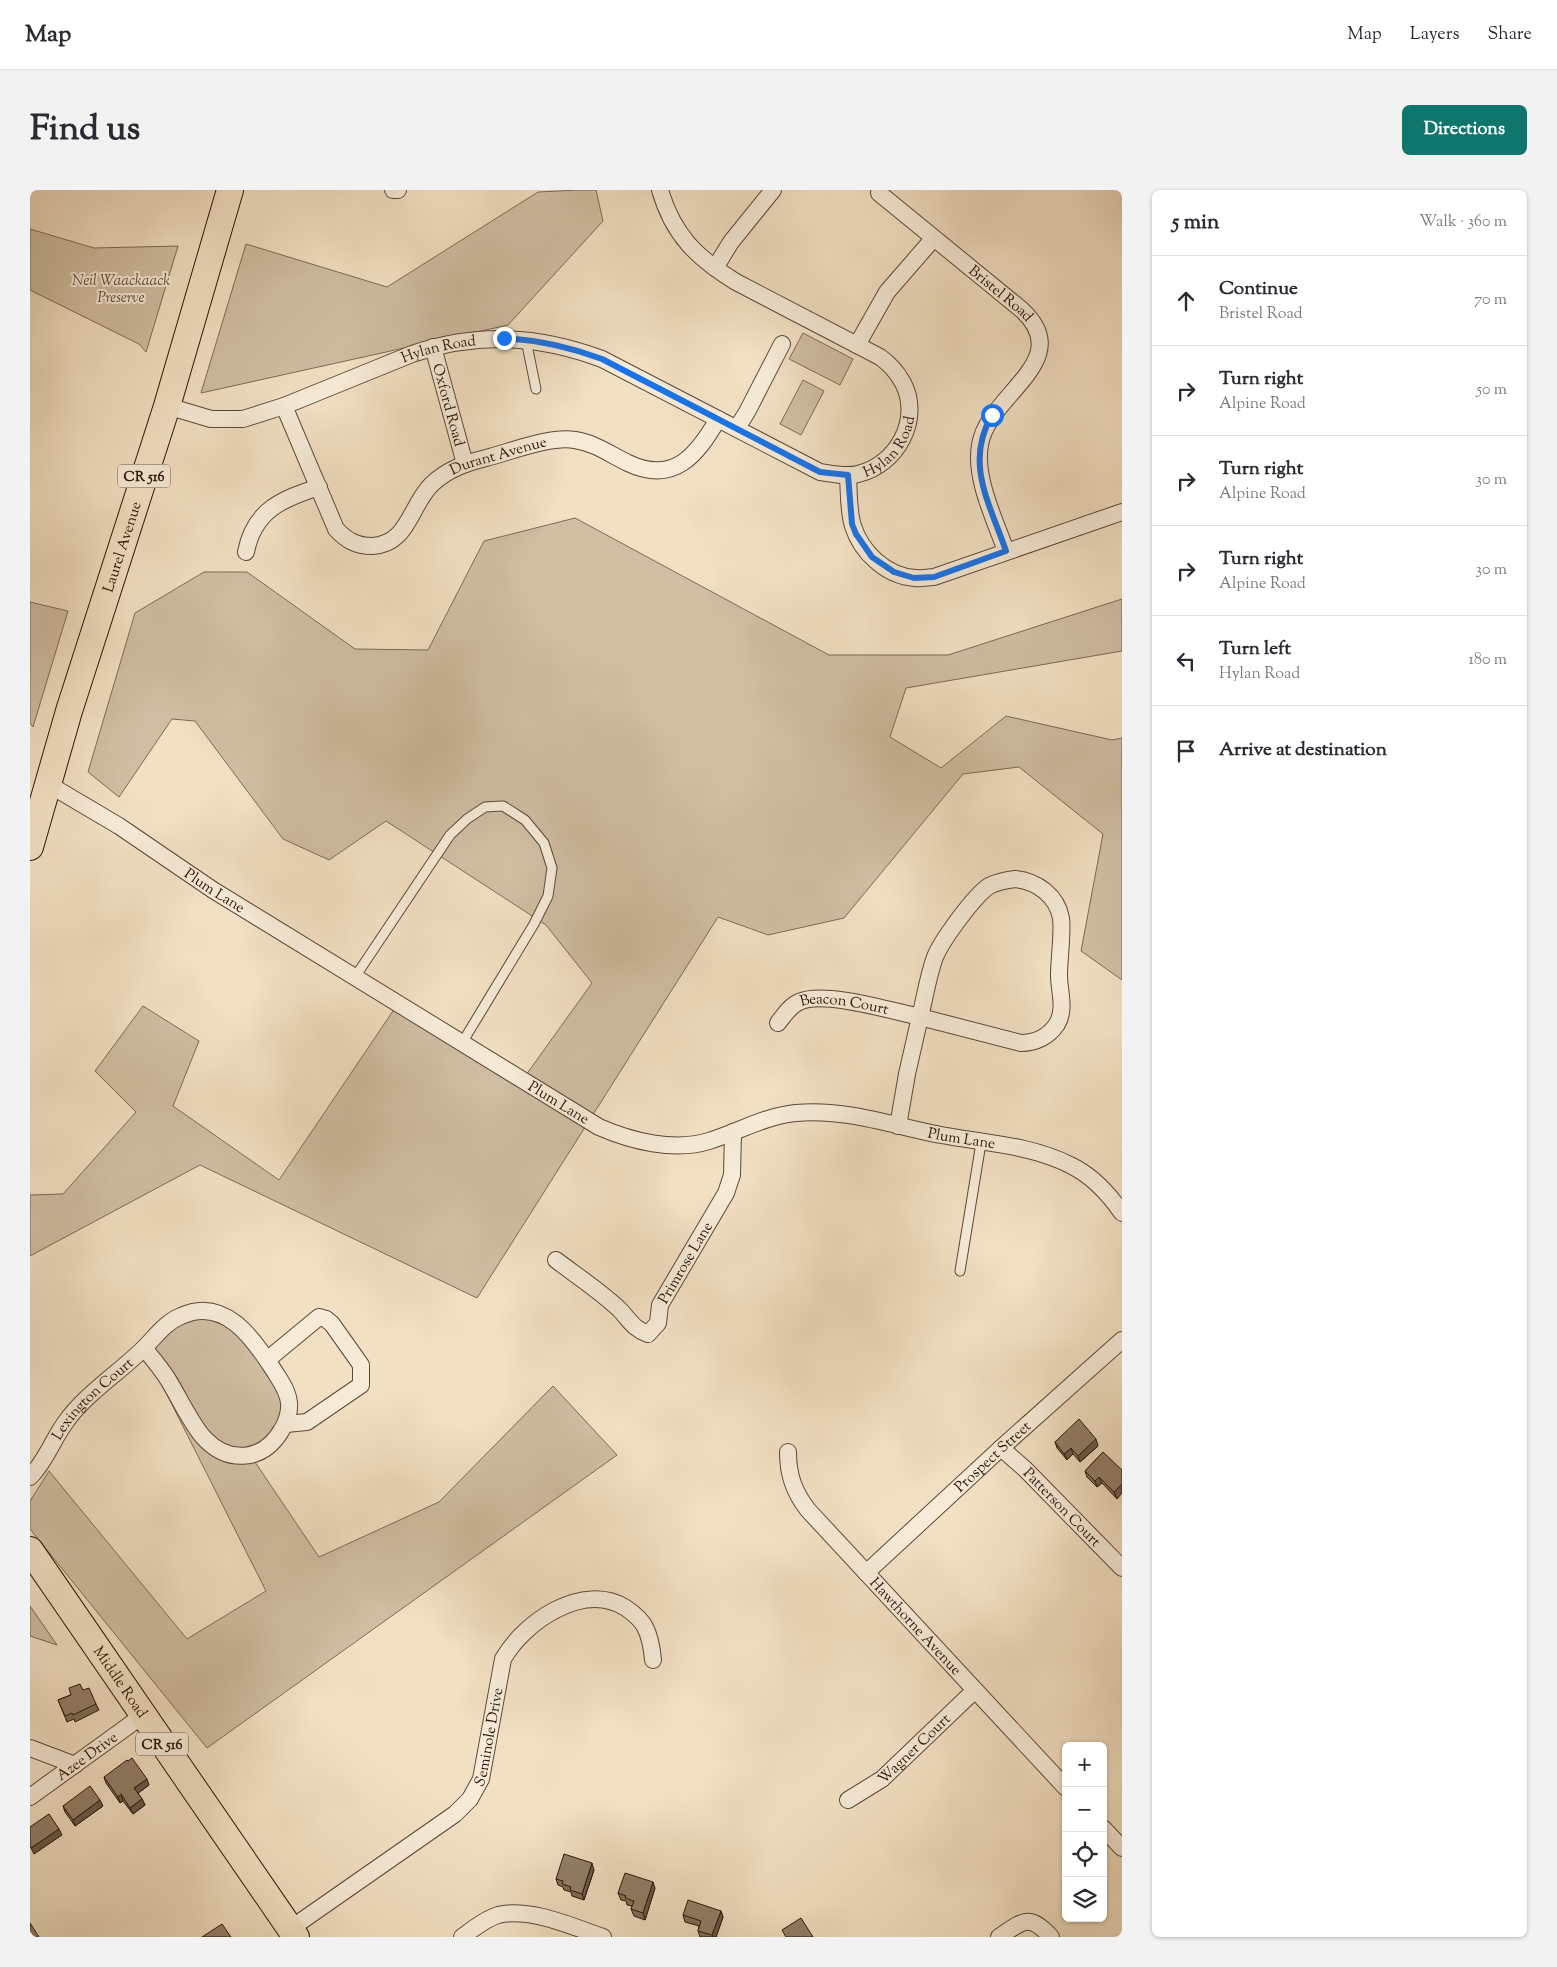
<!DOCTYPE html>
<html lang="en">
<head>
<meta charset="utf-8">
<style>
  :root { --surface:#fff; --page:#f2f2f3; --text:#2b2b33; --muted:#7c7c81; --line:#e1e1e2; --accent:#0f766e }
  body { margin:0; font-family:"Sorts Mill Goudy",serif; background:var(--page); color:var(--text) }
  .controls { position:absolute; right:15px; bottom:15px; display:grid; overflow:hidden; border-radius:8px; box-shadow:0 1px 4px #0004 }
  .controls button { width:45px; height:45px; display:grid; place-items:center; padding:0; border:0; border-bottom:1px solid var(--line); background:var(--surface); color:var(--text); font:25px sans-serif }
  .stop { position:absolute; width:15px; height:15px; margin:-11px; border:4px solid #1a73e8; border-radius:50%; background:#fff }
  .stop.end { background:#1a73e8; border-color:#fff; box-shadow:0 1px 5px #0008 }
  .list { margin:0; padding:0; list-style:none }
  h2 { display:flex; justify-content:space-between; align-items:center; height:65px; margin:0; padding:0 20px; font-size:21px }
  h2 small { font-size:16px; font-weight:400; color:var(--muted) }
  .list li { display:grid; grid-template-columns:32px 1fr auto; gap:15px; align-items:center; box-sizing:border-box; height:90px; padding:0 20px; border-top:1px solid var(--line) }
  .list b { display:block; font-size:19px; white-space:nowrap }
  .list p { margin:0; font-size:16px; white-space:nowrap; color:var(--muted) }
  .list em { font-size:16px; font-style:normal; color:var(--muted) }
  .icon { flex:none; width:28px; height:28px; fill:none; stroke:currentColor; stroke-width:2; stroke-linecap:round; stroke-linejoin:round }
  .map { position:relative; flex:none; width:1092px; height:1747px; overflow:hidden; border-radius:8px }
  header { display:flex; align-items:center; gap:30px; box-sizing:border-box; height:70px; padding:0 25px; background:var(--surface); border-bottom:1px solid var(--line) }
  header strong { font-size:24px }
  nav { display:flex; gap:28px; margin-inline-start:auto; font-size:18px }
  .intro { display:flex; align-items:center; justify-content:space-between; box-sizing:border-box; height:120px; padding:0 30px }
  h1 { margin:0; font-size:35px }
  .button { padding:12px 22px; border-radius:8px; background:var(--accent); color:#fff; font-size:18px; font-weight:700 }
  main { display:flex; gap:30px; padding:0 30px }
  aside { flex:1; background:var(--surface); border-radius:8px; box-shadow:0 1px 4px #0004 }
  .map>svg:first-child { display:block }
  .green { fill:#d0bea3; stroke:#7d6a56 }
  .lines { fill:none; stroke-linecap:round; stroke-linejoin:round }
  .lane-casing { stroke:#5c4837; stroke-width:11 }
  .street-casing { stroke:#5c4837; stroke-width:18 }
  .primary-casing { stroke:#2a1608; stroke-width:28 }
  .lane { stroke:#f7ebd8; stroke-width:9 }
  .street { stroke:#f7ebd8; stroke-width:16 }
  .primary { stroke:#f2e0c3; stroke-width:26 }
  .wall { fill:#7e6d5a; stroke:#2a1608 }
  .shaded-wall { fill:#66594a; stroke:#2a1608 }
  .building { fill:#927f69; stroke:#2a1608 }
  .route { stroke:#1a73e8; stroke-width:6 }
  .labels { text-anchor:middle; stroke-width:4; stroke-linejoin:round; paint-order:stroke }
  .shield { fill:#f7ebd8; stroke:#685646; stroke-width:1 }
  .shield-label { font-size:14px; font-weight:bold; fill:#2a1608 }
  .park-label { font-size:15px; font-style:italic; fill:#5c4836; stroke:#f7ebd8 }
  .street-label { font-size:15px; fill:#2a1608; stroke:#f7ebd8 }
</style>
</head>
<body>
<header>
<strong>Map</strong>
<nav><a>Map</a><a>Layers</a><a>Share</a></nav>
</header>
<div class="intro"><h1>Find us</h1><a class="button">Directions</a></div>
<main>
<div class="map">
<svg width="1092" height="1747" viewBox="0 0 1092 1747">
  <rect width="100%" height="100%" fill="#f2e0c3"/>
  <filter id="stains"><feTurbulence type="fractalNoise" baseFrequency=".004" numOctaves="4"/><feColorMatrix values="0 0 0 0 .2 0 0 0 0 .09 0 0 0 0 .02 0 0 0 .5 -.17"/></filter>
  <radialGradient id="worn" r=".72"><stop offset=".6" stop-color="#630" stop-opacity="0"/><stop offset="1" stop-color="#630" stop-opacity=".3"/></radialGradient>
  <g class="green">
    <path d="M549,0H566L573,31L478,135L171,203L216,54L357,97L508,2Z"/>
    <path d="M0,39L64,58L148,56L116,162L109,154L0,100Z"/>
    <path d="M773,143L823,169L810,195L759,169Z"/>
    <path d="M773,190L794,201L771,245L750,234Z"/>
    <path d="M545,328L799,465H918L1092,409V461L876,498L860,547L911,578L976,526L1082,550L1092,548V790L1051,761L1073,644L989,577L933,584L814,728L738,745L688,727L447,1108L170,975L0,1066V1005L33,1004L106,922L65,881L113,816L169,851L143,916L249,990L367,815L491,892L562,793L516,735L356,631L299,670L253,649L165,531L142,529L89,607L58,582L105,423L174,382H217L325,459L398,460L454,351Z"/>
    <path d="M0,412L38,421L3,537L0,533Z"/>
    <path d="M189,1124L224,1157L258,1217L223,1269L289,1367L409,1312L523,1196L587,1265L177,1558L0,1339V1311L19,1281L157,1449L236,1401L117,1165L136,1134Z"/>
    <path d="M0,1416L27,1455L0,1446Z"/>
  </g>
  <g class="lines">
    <g class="lane-casing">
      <g id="lane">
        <path d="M496,150L506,199"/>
        <path d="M325,787L420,645L437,629L455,617L473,616L495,630L514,653L522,678L518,706L504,734L432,853"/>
        <path d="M930,1081L951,953"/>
      </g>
    </g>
    <g class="street-casing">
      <g id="street">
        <path d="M363,0H368"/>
        <path id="s1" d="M849,3L992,120C1047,171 958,204 950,255C944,288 965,330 976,361"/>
        <path d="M685,78L701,52L743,0"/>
        <path d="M827,155L857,102L903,49"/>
        <path id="s2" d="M403,157L435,274"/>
        <path id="s3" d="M137,216L181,229H213L254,216L382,164C448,142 507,145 572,169L790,282C803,284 816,287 828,284C867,275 892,229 873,193C867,182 860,174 850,167L706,92C667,68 643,45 630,0"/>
        <path id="s4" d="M254,216L306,339C316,350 326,356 342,356C379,354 380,315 402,294C418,279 436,273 456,268C483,261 519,246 545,250C565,253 581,265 598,273C644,295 667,265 688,229"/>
        <path d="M707,238L717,222L752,154"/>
        <path d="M818,285C819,301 818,320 823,336C831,362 856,386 885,388C891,389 898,387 904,387L1092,322"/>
        <path d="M216,362C224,320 252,309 289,297"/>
        <path id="s5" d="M18,594L89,636L183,700L569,937C601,951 644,962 679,951C708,942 735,926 766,923C814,918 864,936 911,945C954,953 1001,955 1040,975C1061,985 1079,1004 1092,1023"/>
        <path d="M985,689C1007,691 1027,706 1031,728C1033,741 1029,770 1029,785C1029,801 1036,819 1027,834C1019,846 1006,853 991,853L890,827C895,807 898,786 905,767C912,750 944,706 959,696C967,692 976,690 985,689Z"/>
        <path id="s6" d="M748,833C754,825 760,816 769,812C793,800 862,821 890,827L877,884L868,936"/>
        <path id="s7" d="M526,1070C547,1086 570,1101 589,1119C600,1130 602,1138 618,1144L628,1133L630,1115L696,1003L702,985L703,942"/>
        <path d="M237,1170L289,1127L296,1129L302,1134L331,1175V1195L277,1232L256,1234"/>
        <path id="s8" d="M971,1258L995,1279L1092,1378"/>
        <path id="s9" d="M758,1262C758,1285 764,1302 778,1320L1036,1598"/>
        <path id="s10" d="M0,1287C16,1271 22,1251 35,1233C55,1204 89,1183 114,1158C126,1146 136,1132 151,1126C194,1106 223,1148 243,1179C249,1189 258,1200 259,1213C260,1222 256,1234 251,1241C233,1271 199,1274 175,1249C162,1236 148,1205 137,1188C130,1177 122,1168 114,1158"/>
        <path id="s11" d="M836,1383L971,1258L1092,1150"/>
        <path d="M0,1558L45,1575"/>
        <path id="s12" d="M0,1607L112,1526"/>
        <path id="s13" d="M818,1610L852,1589L944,1501"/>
        <path d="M1073,1638L1092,1658"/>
        <path id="s14" d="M260,1739L425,1624L440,1609L451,1589L473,1469C494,1432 553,1391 596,1418C603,1423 611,1429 615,1437C620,1447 622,1458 623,1470"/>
        <path d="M432,1747C443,1739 455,1729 468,1725C500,1717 543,1737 573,1747"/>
        <path d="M969,1747C993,1731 999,1723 1021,1747"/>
      </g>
    </g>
    <g class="primary-casing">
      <g id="primary">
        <path id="s15" d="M0,657L39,521L137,216L200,0"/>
        <path id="s16" d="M0,1360L266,1747"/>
      </g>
    </g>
    <use href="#lane" class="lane"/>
    <use href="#street" class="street"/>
    <use href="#primary" class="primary"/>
  </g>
  <g class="wall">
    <path d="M1025,1252L1068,1256L1050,1272L1043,1264L1037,1270L1027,1258Z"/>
    <path d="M1073,1262L1087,1309L1072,1293L1067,1297L1057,1287L1055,1281Z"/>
    <path d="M53,1500L66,1514L69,1520L45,1532L44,1529L37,1532L28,1510Z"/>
    <path d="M74,1587L119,1595L108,1603L112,1609L115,1615L103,1624L93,1611L90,1613L76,1593Z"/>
    <path d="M33,1616H73L45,1636L35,1622Z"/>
    <path d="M564,1680L554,1710L542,1706L541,1702L534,1700L533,1697L528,1695L526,1689Z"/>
    <path d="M625,1698L615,1730L604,1726L601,1719L602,1716L597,1715L596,1711L591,1710L588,1703Z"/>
    <path d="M691,1721L693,1727L686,1747H670L668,1741L669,1736L655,1732L653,1725Z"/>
  </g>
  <g class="shaded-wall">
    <path d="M1066,1249L1068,1256L1050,1272L1048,1266Z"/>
    <path d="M1041,1258L1043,1264L1037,1270L1034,1264Z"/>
    <path d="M1069,1287L1072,1293L1067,1297L1065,1291Z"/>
    <path d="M1092,1294V1303L1087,1309L1084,1302Z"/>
    <path d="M117,1589L119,1595L107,1604L104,1598Z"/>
    <path d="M91,1604L93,1611L90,1613L88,1607Z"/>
    <path d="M112,1609L115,1615L103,1624L100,1618Z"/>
    <path d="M70,1610L73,1616L45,1636L43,1630Z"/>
    <path d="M29,1639L32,1645L4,1664L1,1658Z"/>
    <path d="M562,1673L564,1680L554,1710L552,1704Z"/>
    <path d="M623,1692L625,1698L615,1730L613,1723Z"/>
    <path d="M691,1721L693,1727L686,1747H683L682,1745Z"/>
  </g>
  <g class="building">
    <path d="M1049,1229L1066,1249L1048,1266L1041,1258L1034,1264L1025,1252Z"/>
    <path d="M1073,1262L1092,1280V1294L1084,1302L1069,1287L1065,1291L1055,1281Z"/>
    <path d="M50,1494L53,1500L59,1498L66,1514L43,1525L42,1523L35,1526L28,1510L41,1505L39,1498Z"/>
    <path d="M102,1568L117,1589L104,1598L112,1609L100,1618L91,1604L88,1607L74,1587L97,1570L98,1571Z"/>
    <path d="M60,1596L70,1610L43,1630L33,1616Z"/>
    <path d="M19,1624L29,1639L1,1658L0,1656V1637Z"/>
    <path d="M534,1664L562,1673L552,1704L540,1700L541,1697L532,1694L533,1691L526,1689Z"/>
    <path d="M595,1683L623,1692L613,1723L601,1719L604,1711L595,1708L596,1706L588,1703Z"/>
    <path d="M658,1710L691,1721L682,1745L668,1741L671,1731L653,1725Z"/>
    <path d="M771,1728L783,1747H756L752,1740Z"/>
    <path d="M0,1733L9,1747H0Z"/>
    <path d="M192,1734L201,1747H172Z"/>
  </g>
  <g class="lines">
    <path class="route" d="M474,148C508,150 540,157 572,169L790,282L818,285L822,334L826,344L842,367L864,382L884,388L904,387L976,361C960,314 934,273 962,225"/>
  </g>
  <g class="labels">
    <g class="shield">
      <rect x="88" y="274.5" width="52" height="23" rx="4"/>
      <rect x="106" y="1542.5" width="52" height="23" rx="4"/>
    </g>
    <g class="shield-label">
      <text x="114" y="291">CR 516</text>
      <text x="132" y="1559">CR 516</text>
    </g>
    <g class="park-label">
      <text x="91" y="95">Neil Waackaack<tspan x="91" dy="17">Preserve</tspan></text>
    </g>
    <g class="street-label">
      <text dy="5" stroke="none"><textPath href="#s1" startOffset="158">Bristel Road</textPath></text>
      <text dy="5" stroke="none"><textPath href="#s3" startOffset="286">Hylan Road</textPath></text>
      <text dy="5" stroke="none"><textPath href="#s2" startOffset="60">Oxford Road</textPath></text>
      <text dy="5" stroke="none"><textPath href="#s3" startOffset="781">Hylan Road</textPath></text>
      <text dy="5" stroke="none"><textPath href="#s4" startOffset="338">Durant Avenue</textPath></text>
      <text dy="5" stroke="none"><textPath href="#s15" startOffset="314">Laurel Avenue</textPath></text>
      <text dy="5" stroke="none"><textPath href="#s5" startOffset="198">Plum Lane</textPath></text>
      <text dy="5" stroke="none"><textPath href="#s6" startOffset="76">Beacon Court</textPath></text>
      <text dy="5" stroke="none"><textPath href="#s5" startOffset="602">Plum Lane</textPath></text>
      <text dy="5" stroke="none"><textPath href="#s5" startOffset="1022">Plum Lane</textPath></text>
      <text dy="5" stroke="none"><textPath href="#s7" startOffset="201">Primrose Lane</textPath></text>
      <text dy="5" stroke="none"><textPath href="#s10" startOffset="101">Lexington Court</textPath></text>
      <text dy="5" stroke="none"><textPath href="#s11" startOffset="172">Prospect Street</textPath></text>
      <text dy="5" stroke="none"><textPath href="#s8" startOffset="85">Patterson Court</textPath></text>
      <text dy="5" stroke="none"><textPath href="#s9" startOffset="221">Hawthorne Avenue</textPath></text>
      <text dy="5" stroke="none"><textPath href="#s16" startOffset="160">Middle Road</textPath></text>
      <text dy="5" stroke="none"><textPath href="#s14" startOffset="288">Seminole Drive</textPath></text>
      <text dy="5" stroke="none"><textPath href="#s13" startOffset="84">Wagner Court</textPath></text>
      <text dy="5" stroke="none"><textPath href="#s12" startOffset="70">Azee Drive</textPath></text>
    </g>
  </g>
  <rect width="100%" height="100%" filter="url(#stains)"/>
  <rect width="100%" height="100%" fill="url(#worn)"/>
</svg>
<div class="controls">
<button>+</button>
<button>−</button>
<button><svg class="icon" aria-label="locate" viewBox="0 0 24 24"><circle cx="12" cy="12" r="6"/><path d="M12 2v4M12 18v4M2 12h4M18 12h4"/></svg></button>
<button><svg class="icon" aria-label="layers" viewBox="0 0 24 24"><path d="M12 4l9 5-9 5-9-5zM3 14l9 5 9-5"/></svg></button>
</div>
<div class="stop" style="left:962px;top:225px"></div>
<div class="stop end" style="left:474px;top:148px"></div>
</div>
<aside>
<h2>5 min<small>Walk · 360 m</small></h2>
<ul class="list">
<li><svg class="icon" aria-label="ahead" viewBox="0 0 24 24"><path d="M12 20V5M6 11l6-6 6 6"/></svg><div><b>Continue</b><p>Bristel Road</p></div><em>70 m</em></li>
<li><svg class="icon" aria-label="right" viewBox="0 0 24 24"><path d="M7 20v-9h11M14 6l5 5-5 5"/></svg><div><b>Turn right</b><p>Alpine Road</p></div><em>50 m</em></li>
<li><svg class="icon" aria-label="right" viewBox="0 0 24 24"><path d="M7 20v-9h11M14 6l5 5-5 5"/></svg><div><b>Turn right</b><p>Alpine Road</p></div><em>30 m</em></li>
<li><svg class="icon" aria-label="right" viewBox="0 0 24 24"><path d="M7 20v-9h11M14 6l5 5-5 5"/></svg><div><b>Turn right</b><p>Alpine Road</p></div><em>30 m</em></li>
<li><svg class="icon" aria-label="left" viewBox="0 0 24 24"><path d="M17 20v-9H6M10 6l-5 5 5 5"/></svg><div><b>Turn left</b><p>Hylan Road</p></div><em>180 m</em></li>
<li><svg class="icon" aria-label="arrive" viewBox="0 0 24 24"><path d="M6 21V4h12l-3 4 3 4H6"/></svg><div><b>Arrive at destination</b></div></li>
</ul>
</aside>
</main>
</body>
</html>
